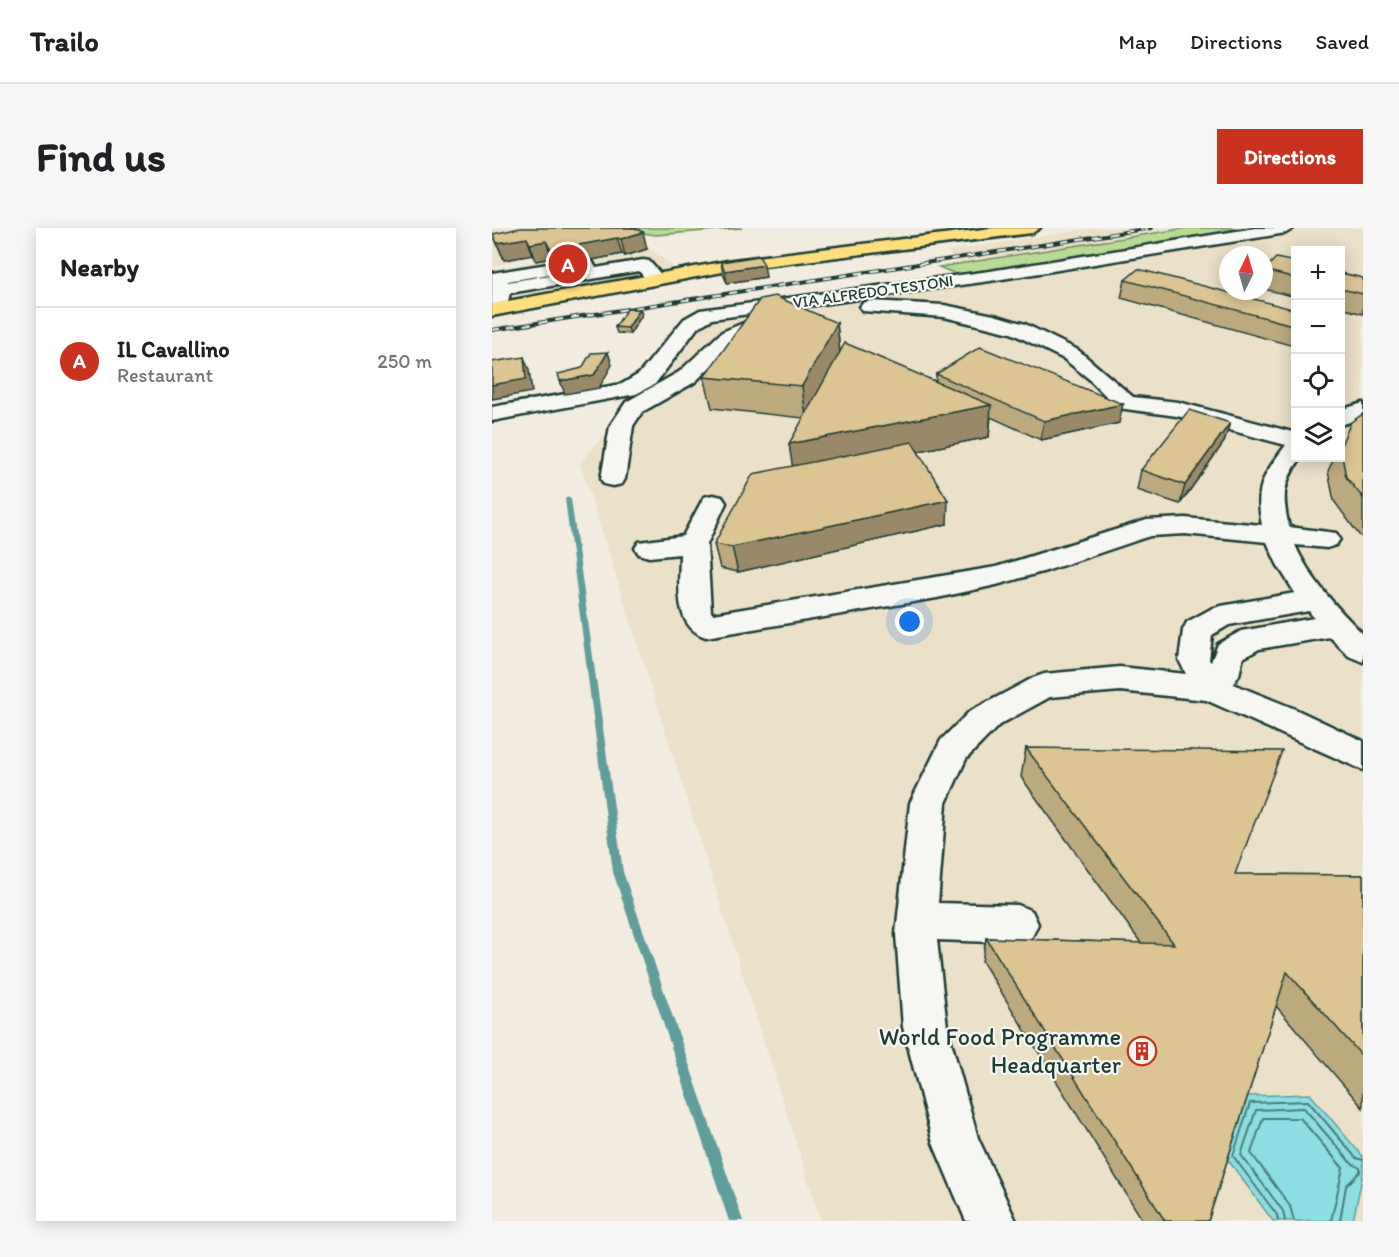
<!DOCTYPE html>
<html lang="en">
<head>
<meta charset="utf-8">
<style>
  :root { --surface:#fff; --page:#f6f6f6; --text:#202124; --muted:#757577; --line:#e0e0e0; --accent:#c8321e }
  body { margin:0; font-family:Itim,sans-serif; background:var(--page); color:var(--text) }
  .controls { position:absolute; right:18px; top:18px; display:grid; overflow:hidden; border-radius:0px; box-shadow:0 3px 15px #0003 }
  .controls button { width:54px; height:54px; display:grid; place-items:center; padding:0; border:0; border-bottom:2px solid var(--line); background:var(--surface); color:var(--text); font:30px sans-serif }
  .compass { position:absolute; left:727px; top:18px; width:54px; height:54px; border-radius:50%; background:var(--surface); box-shadow:0 3px 15px #0003; rotate:5deg }
  .you { position:absolute; left:418px; top:394px; width:21px; height:21px; margin:-15px; border:4px solid #fff; border-radius:50%; background:#1a73e8; box-shadow:0 0 0 9px #1a73e833 }
  .badge { display:grid; place-items:center; width:39px; height:39px; border-radius:50%; background:var(--accent); color:#fff; font-size:20px; font-weight:700 }
  .pin { position:absolute; translate:-50% -50%; border:3px solid #fff; box-shadow:0 2px 6px #0006 }
  .list { margin:0; padding:0; list-style:none }
  h2 { display:flex; justify-content:space-between; align-items:center; height:78px; margin:0; padding:0 24px; font-size:26px }
  h2 small { font-size:20px; font-weight:400; color:var(--muted) }
  .list li { display:grid; grid-template-columns:39px 1fr auto; gap:18px; align-items:center; box-sizing:border-box; height:108px; padding:0 24px; border-top:2px solid var(--line) }
  .list b { display:block; font-size:22px; white-space:nowrap }
  .list p { margin:0; font-size:20px; white-space:nowrap; color:var(--muted) }
  .list em { font-size:20px; font-style:normal; color:var(--muted) }
  .icon { flex:none; width:33px; height:33px; fill:none; stroke:currentColor; stroke-width:2; stroke-linecap:round; stroke-linejoin:round }
  .map { position:relative; flex:none; width:871px; height:993px; overflow:hidden; border-radius:0px }
  header { display:flex; align-items:center; gap:36px; box-sizing:border-box; height:84px; padding:0 30px; background:var(--surface); border-bottom:2px solid var(--line) }
  header strong { font-size:28px }
  nav { display:flex; gap:33px; margin-inline-start:auto; font-size:21px }
  .intro { display:flex; align-items:center; justify-content:space-between; box-sizing:border-box; height:144px; padding:0 36px }
  h1 { margin:0; font-size:42px }
  .button { padding:15px 27px; border-radius:0px; background:var(--accent); color:#fff; font-size:21px; font-weight:700 }
  main { display:flex; gap:36px; padding:0 36px }
  aside { flex:1; background:var(--surface); border-radius:0px; box-shadow:0 3px 15px #0003 }
  .map>svg:first-child { display:block }
  .built { fill:#ebe0c8; fill-rule:evenodd }
  .green { fill:#b8da94; stroke:#6c8c64; stroke-width:1.5 }
  .water { fill:#8cdee2; stroke:#609e9c; stroke-width:1.5 }
  .lines { fill:none; stroke-linecap:round; stroke-linejoin:round }
  .shore { stroke:#4b7d7a; stroke-width:2 }
  .stream { fill:#609e9c; fill-rule:evenodd }
  .minor-casing { stroke:#1f3d34; stroke-width:5 }
  .major-casing { stroke:#1f3d34; stroke-width:5 }
  .minor { fill:#f6f6f2; fill-rule:evenodd }
  .major { fill:#fedf80; fill-rule:evenodd }
  .rail-casing { stroke:#1f3d34; stroke-width:4 }
  .rail { stroke:#f6f6f2; stroke-width:2; stroke-dasharray:8; stroke-linecap:butt }
  .wall { fill:#bda97e; stroke:#1f3d34; stroke-width:1.5 }
  .shaded-wall { fill:#9a8967; stroke:#1f3d34; stroke-width:1.5 }
  .building { fill:#dcc493; stroke:#1f3d34; stroke-width:1.5 }
  .labels { text-anchor:middle; stroke-width:4.5; stroke-linejoin:round; paint-order:stroke }
  .far-street-label { font-size:16px; fill:#1f3d34; stroke:#f6f6f2 }
  .near-poi-label { font-size:24px; fill:#1f3d34; stroke:#f6f6f2; text-anchor:end }
</style>
</head>
<body>
<header>
<strong>Trailo</strong>
<nav><a>Map</a><a>Directions</a><a>Saved</a></nav>
</header>
<div class="intro"><h1>Find us</h1><a class="button">Directions</a></div>
<main>
<aside>
<h2>Nearby<small></small></h2>
<ul class="list">
<li><span class="badge">A</span><div><b>IL Cavallino</b><p>Restaurant</p></div><em>250 m</em></li>
</ul>
</aside>
<div class="map">
<svg width="871" height="993" viewBox="0 0 871 993">
  <rect width="100%" height="100%" fill="#f1ecdf"/>
  <filter id="ink" filterUnits="userSpaceOnUse"><feTurbulence type="fractalNoise" baseFrequency=".0167" numOctaves="2"/><feDisplacementMap in="SourceGraphic" scale="12" xChannelSelector="R" yChannelSelector="G"/><feConvolveMatrix kernelMatrix="1 2 1 2 8 2 1 2 1" color-interpolation-filters="sRGB"/></filter>
  <g filter="url(#ink)">
    <g class="built">
      <path d="M0,0H73L47,26L0,39Z"/>
      <path d="M602,0H695L466,35L455,23Z"/>
      <path d="M806,0H871V993H329L88,235L213,93ZM804,22H848V230H804ZM736,27H772V63H736Z"/>
      <path d="M147,12L182,39L122,55L3,76L0,61V42Z"/>
    </g>
    <g class="green">
      <path d="M117,0H250L164,7Z"/>
      <path d="M695,0H772L469,48L447,39Z"/>
    </g>
    <path class="water" d="M818,866L871,929V945L861,993H781L734,929L753,868Z"/>
    <g class="lines">
      <g class="shore">
        <path d="M786,993L785,987L741,928L758,875L816,873L864,930L871,932"/>
        <path d="M793,993L791,983L749,927L764,882L812,880L859,935L868,940V944L854,958L848,993"/>
        <path d="M802,993L798,978L759,925L771,890H808L851,940L839,993"/>
      </g>
      <path class="stream" d="M76,269L79,271L131,644L251,993H237L121,644L73,271Z"/>
      <g class="minor-casing">
        <g id="minor">
          <path d="M763,0H802L794,5L498,53L220,91L206,99L163,156L144,166L0,193V179L130,156L147,146L192,91L208,82L498,43Z"/>
          <path d="M93,30L99,31L104,40L151,32L157,33L173,51L170,55C158,58 154,51 147,43L18,65L16,73L0,77V45ZM87,41L88,42L16,54V53Z"/>
          <path d="M378,73L452,77L502,87L533,96L586,122L641,169L686,174L804,205V230H809C790,255 790,269 797,299L844,305L848,311L844,317L835,320L803,317C818,351 845,380 871,406V434L857,428L838,409L767,421L751,430L747,447L741,456L803,481L871,513V542L714,472L628,463L558,469L507,497L474,531L454,575L446,675L526,677L540,683L546,696L540,709L526,715L445,712L455,799L486,910L524,993H474L441,915L411,799L404,706L418,575L449,512L477,484L541,450L552,446L628,439L694,446L687,432L691,402L695,394L719,381L729,378L803,365L785,336L775,314L693,306L658,308L554,343L504,357L445,370L214,409C180,398 188,355 188,326L157,329L147,326L143,320L147,314L191,308L212,269L221,267L230,269L234,275L215,316L219,384L221,386L504,339L655,292L693,290L770,297C762,259 772,246 794,217L685,188L626,180L596,150L572,131L519,105L452,89L371,83L368,79L371,75ZM817,383L822,390L749,403L726,416L719,434L717,432L720,407L737,397Z"/>
          <path d="M286,85L293,87L296,91L293,95L244,113L203,154L150,184L141,198L133,251L130,256L121,258L112,256L109,251L118,198L134,174L187,144L230,104L254,94Z"/>
          <path d="M871,175V190L848,197V182Z"/>
        </g>
      </g>
      <g class="major-casing">
        <path id="major" d="M500,0H548L540,5L241,42L0,88V76L241,32Z"/>
      </g>
      <use href="#minor" class="minor"/>
      <use href="#major" class="major"/>
      <g class="rail-casing">
        <path id="rail" d="M0,102L659,0"/>
      </g>
      <use href="#rail" class="rail"/>
    </g>
    <g class="wall">
      <path d="M143,0L155,21L133,28L130,26L65,39L60,30L44,33L41,27L12,32L1,6Z"/>
      <path d="M229,34L274,49L235,55L231,46Z"/>
      <path d="M804,34V69L772,61V41Z"/>
      <path d="M849,45L871,50V86L849,80Z"/>
      <path d="M633,52L804,82V110L798,117L629,70Z"/>
      <path d="M148,81L150,87L138,106L125,105L123,99Z"/>
      <path d="M345,95L348,125L444,153V146L627,195L549,212L499,189L497,209L426,223L455,296L246,344L228,340L222,316L301,238L297,216L312,190L220,180L212,149Z"/>
      <path d="M871,186V310L867,307L842,273L836,243L842,230H849V216Z"/>
      <path d="M732,214L688,276L645,262L649,242Z"/>
      <path d="M534,520L743,646L871,647V880L784,778L716,993H651L490,733L494,710L649,715L529,549Z"/>
    </g>
    <g class="shaded-wall">
      <path d="M151,4L155,21L133,28L129,11Z"/>
      <path d="M35,10L41,27L12,32L5,15Z"/>
      <path d="M125,10L130,26L65,39L59,22Z"/>
      <path d="M54,13L60,30L44,33L38,16Z"/>
      <path d="M272,37L274,49L235,55L233,43Z"/>
      <path d="M148,81L150,87L138,106L136,100Z"/>
      <path d="M345,95L348,125L314,190L310,158Z"/>
      <path d="M804,102V110L798,117Z"/>
      <path d="M116,124L120,137L107,160L73,166L68,153L102,147Z"/>
      <path d="M32,129L37,142L40,164L0,171V157Z"/>
      <path d="M631,176L627,195L549,212L552,193Z"/>
      <path d="M499,177L497,209L302,248L297,216Z"/>
      <path d="M738,195L732,214L688,276L693,257Z"/>
      <path d="M456,272L455,296L246,344L240,319Z"/>
    </g>
    <g class="building">
      <path d="M28,0H143L151,4L129,11L125,10L59,22L54,13L38,16L35,10L5,15L1,6Z"/>
      <path d="M267,28L272,37L233,43L229,34Z"/>
      <path d="M784,30L804,34V50L772,42Z"/>
      <path d="M646,41L804,82V98L633,52Z"/>
      <path d="M849,45L871,50V66L849,61Z"/>
      <path d="M283,68L345,95L310,158L212,149L268,71Z"/>
      <path d="M135,81H148L136,100L123,99Z"/>
      <path d="M353,115L499,177L297,216Z"/>
      <path d="M488,119L631,176L552,193L444,146Z"/>
      <path d="M116,124L102,147L68,153L66,146L90,140L99,125Z"/>
      <path d="M32,129L34,151L0,157V134Z"/>
      <path d="M697,182L738,195L693,257L649,242Z"/>
      <path d="M871,186V270L854,249L849,223V217L859,194Z"/>
      <path d="M420,214L456,272L240,319L222,316L261,246Z"/>
      <path d="M534,520L790,523L743,646L871,647V829L795,744L716,993H673L494,710L682,716Z"/>
    </g>
  </g>
  <defs>
    <g id="building-ring" transform="scale(1.5)"><circle r="9.5" fill="#f6f6f2" stroke="#c8321e" stroke-width="1.5"/><path d="M-4-6H4V6H1V3H-1V6H-4ZM-2.5-4.3h1.7v1.8h-1.7ZM.8-4.3h1.7v1.8H.8ZM-2.5-1h1.7V.8h-1.7ZM.8-1h1.7V.8H.8Z" fill="#c8321e"/></g>
  </defs>
  <g fill-rule="evenodd">
    <use href="#building-ring" x="650" y="823"/>
  </g>
  <g class="labels">
    <g class="far-street-label">
      <text transform="translate(381 63) rotate(-8)" y="6">VIA ALFREDO TESTONI</text>
    </g>
    <g class="near-poi-label">
      <text x="629" y="817">World Food Programme<tspan x="629" dy="28">Headquarter</tspan></text>
    </g>
  </g>
</svg>
<div class="controls">
<button>+</button>
<button>−</button>
<button><svg class="icon" aria-label="locate" viewBox="0 0 24 24"><circle cx="12" cy="12" r="6"/><path d="M12 2v4M12 18v4M2 12h4M18 12h4"/></svg></button>
<button><svg class="icon" aria-label="layers" viewBox="0 0 24 24"><path d="M12 4l9 5-9 5-9-5zM3 14l9 5 9-5"/></svg></button>
</div>
<svg class="compass" viewBox="-18 -18 36 36"><path d="M0-13l5 13h-10z" fill="#e53935"/><path d="M0 13l5-13h-10z" fill="#757577"/></svg>
<div class="you"></div>
<div class="pin badge" style="left:76px;top:36px">A</div>
</div>
</main>
</body>
</html>
